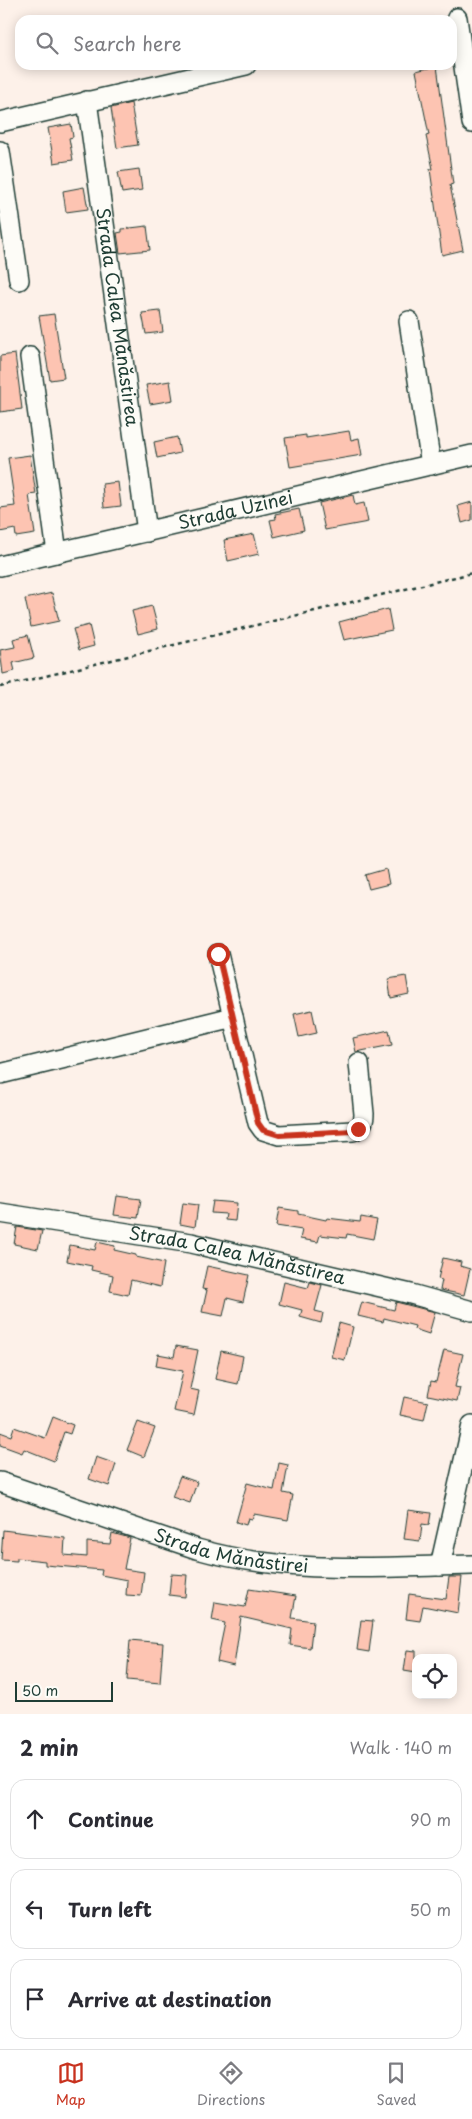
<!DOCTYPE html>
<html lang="en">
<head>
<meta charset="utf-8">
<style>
  :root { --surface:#fff; --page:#f2f2f3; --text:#2b2b33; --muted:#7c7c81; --line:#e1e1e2; --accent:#c8321e }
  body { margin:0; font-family:"Playpen Sans",sans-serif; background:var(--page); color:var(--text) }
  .controls { position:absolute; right:15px; bottom:15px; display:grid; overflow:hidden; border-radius:10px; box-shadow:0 2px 12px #0003 }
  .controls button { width:45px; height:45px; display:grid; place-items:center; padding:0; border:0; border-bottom:1px solid var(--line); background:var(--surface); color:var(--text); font:25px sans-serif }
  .scale { position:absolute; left:15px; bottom:12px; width:98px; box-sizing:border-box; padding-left:5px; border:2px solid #1f3d34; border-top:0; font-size:14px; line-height:18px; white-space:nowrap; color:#1f3d34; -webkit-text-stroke:4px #fdfcf7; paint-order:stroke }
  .stop { position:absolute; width:15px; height:15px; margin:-11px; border:4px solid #c8321e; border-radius:50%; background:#fff }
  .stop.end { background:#c8321e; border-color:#fff; box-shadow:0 1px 5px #0008 }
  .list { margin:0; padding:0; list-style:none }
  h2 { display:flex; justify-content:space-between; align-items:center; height:65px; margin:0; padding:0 20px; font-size:21px }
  h2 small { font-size:16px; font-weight:400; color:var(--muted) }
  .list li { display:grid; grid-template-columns:32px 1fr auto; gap:15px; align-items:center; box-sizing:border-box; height:80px; margin:0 10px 10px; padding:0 10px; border:1px solid var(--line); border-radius:15px }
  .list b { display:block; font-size:19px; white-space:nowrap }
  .list em { font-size:16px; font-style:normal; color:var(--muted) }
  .icon { flex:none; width:28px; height:28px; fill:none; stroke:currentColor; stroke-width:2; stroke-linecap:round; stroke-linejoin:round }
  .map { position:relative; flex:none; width:472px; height:1714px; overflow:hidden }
  .search { position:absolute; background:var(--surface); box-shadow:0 2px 12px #0003; left:15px; right:15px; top:15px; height:55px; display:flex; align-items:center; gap:12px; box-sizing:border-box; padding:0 18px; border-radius:15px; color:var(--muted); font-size:19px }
  .sheet { height:335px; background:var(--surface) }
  nav { display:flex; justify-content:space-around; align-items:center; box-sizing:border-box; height:70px; border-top:1px solid var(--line); background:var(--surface); font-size:14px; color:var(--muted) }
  nav a { display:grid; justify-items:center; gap:2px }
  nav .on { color:var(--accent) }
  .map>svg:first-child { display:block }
  .building { fill:#fdc4b2; stroke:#1f3d34 }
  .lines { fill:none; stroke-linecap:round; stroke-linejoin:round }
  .minor-casing { stroke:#1f3d34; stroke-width:22 }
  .path { stroke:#1f3d34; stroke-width:2.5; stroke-dasharray:4 4; stroke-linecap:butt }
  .minor { stroke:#fdfcf7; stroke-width:19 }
  .route { stroke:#c8321e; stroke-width:6 }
  .labels { text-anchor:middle; stroke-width:4; stroke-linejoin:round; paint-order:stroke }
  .street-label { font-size:18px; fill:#1f3d34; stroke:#fdfcf7 }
</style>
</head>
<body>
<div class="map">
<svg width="472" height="1714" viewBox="0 0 472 1714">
  <rect width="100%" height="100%" fill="#fdf1e9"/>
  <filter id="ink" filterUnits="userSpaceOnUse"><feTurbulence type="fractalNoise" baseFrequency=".02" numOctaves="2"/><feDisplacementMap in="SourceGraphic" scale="10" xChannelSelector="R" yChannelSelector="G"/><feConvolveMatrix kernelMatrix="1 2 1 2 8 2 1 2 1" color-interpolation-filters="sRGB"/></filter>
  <g filter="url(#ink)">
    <g class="building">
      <path d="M437,66L453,184L450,185L463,250L442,255L430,169H433L426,136L429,135L416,71Z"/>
      <path d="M131,103L138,145L117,148L111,108Z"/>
      <path d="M71,124L73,137L69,138L73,160L54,163L48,128Z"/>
      <path d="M139,169L142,190L122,193L118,172Z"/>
      <path d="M84,187L88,209L66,212L63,191Z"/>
      <path d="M147,226L150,250L120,253L117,233L122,232V229Z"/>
      <path d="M160,311L163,332L146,334L142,313Z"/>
      <path d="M54,314L64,378L50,380L39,316Z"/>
      <path d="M15,354L22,409L0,412V356Z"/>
      <path d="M170,381L173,400L150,404L146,385Z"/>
      <path d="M349,431L351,440L359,438L362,455L290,467L285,438L306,435V438Z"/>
      <path d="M177,437L180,453L157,458L154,442Z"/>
      <path d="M30,455L36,494L29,495L35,534L16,537L15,529L0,532V508L15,506L8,458Z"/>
      <path d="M118,482L121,506L104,508L102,484Z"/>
      <path d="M353,495L355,505L364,503L368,522L325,530L319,503Z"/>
      <path d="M472,502V520L462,523L458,506Z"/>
      <path d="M299,509L304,530L274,537L270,520L276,519L275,514Z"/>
      <path d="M254,534L259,554L228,561L224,540Z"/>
      <path d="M52,593L59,621L31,627L25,599Z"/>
      <path d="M152,606L158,629L138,634L132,611Z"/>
      <path d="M388,609L392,630L344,640L339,622Z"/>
      <path d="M89,625L94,646L79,650L73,629Z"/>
      <path d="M28,635L34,658L13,663L15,671L3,674L0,650L15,647L13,639Z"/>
      <path d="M386,869L389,884L369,889L365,875Z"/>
      <path d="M406,976L409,994L391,998L388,979Z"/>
      <path d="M312,1010L317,1033L299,1037L294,1014Z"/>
      <path d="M389,1030L392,1045L356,1052L353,1038Z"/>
      <path d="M117,1196L141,1199L138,1218L114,1215Z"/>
      <path d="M213,1201L237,1203L235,1221L225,1220L226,1214L211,1213Z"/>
      <path d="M183,1203L198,1205L195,1227L180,1224Z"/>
      <path d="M279,1208L298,1211V1214L326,1220L327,1218L360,1222L361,1217L377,1220L373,1239L347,1234L346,1238L320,1235L318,1242L300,1239L302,1230L276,1226Z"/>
      <path d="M17,1227L42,1231L38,1249L14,1244Z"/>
      <path d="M97,1242L115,1246L114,1250L136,1255V1257L164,1263L160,1287L131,1280L128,1295L110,1291L113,1275L91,1270L92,1266L67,1261L70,1245L95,1250Z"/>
      <path d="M443,1258L461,1262L460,1266L470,1269L464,1295L440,1290L442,1280L438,1279Z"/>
      <path d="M207,1266L249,1275L243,1302L227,1298L223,1316L202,1312L207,1290L202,1289Z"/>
      <path d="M284,1282L308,1288L310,1282L322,1285L315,1311L323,1313L321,1323L300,1317L302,1310L279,1304Z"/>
      <path d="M362,1302L394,1310L396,1302L435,1312L429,1334L414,1329L415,1326L384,1318L383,1322L358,1316Z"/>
      <path d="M339,1323L353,1327L345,1360L331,1357Z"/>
      <path d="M176,1346L198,1350L190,1389L199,1391L194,1415L174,1411L183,1371L156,1366L158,1354L174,1357Z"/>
      <path d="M444,1350L463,1354L455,1387L460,1388L457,1401L428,1395L431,1381L436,1382Z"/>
      <path d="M221,1351L243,1356L238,1384L215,1379Z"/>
      <path d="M404,1397L428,1402L424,1420L400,1415Z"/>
      <path d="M53,1417L73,1425L70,1434L64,1432L54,1461L24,1449L22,1453L0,1445V1432L11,1436L14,1427L45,1438Z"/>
      <path d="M138,1422L155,1428L144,1457L127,1450Z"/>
      <path d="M96,1457L116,1464L109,1486L89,1479Z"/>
      <path d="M279,1463L288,1465L283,1493L293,1495L288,1520L254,1514L252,1519L248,1518L246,1525L236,1522L247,1483L274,1490Z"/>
      <path d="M180,1476L197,1482L190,1503L172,1497Z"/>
      <path d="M408,1510L431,1513L429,1525L422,1524L420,1541L404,1539Z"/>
      <path d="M3,1530L65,1538L64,1555L87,1557V1542L110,1544L112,1533L130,1538L124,1569L144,1572L141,1596L126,1595L127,1580L101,1575L102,1570L45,1565V1561L17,1558V1561L1,1560Z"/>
      <path d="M171,1574L187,1575L185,1597L169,1595Z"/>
      <path d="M449,1577H462L458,1613L423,1606L420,1621L406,1619L409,1594L446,1599Z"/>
      <path d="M249,1589L296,1596L292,1618L313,1621L310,1648L290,1645L292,1629L241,1617L234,1666L217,1662L225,1623L212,1620L215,1602L245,1607Z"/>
      <path d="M361,1620L373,1621L369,1652L357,1650Z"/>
      <path d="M130,1640L163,1643L160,1683L127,1680Z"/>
      <path d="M407,1650L416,1651V1673L404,1671Z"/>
    </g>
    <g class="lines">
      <g class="minor-casing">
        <g id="minor">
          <path d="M457,18L472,123"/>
          <path id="s1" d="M87,101L147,532"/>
          <path d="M0,122L246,65"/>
          <path d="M0,151L19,280"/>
          <path d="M409,321L431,465"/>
          <path d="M30,357L57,553"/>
          <path id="s2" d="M0,566L472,455"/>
          <path d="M218,954L233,1017"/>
          <path d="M0,1074L233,1017L258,1123L263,1130L279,1135L353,1131C361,1127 364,1123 364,1114L359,1063"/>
          <path id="s3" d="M0,1213L191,1243L411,1294L472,1311"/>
          <path id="s4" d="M0,1482L197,1549C289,1575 378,1567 472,1565"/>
          <path d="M440,1566L472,1425"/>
        </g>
      </g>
      <path class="path" d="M0,687L472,573"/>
      <use href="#minor" class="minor"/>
    </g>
  </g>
  <g class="lines" filter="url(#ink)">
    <path class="route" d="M218,954L258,1123L263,1130L279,1135L353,1131L358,1129"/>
  </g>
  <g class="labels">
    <g class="street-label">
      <text dy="6" stroke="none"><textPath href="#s1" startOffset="218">Strada Calea Mănăstirea</textPath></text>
      <text dy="6" stroke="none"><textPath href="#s2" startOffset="242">Strada Uzinei</textPath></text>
      <text dy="6" stroke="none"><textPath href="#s3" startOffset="241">Strada Calea Mănăstirea</textPath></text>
      <text dy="6" stroke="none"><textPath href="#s4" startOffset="242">Strada Mănăstirei</textPath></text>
    </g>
  </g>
</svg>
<div class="controls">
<button><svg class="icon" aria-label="locate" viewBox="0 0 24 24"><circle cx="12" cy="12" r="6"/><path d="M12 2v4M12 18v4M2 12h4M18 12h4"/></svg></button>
</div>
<div class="scale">50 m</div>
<div class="stop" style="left:218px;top:954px"></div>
<div class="stop end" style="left:358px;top:1129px"></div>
<div class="search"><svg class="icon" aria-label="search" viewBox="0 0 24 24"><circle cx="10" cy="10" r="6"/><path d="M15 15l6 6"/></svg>Search here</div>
</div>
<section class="sheet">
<h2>2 min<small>Walk · 140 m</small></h2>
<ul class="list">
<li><svg class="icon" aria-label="ahead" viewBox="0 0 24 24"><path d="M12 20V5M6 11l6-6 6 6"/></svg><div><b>Continue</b></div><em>90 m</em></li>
<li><svg class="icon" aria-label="left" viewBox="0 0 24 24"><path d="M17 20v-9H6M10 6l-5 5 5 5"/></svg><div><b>Turn left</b></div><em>50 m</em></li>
<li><svg class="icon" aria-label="arrive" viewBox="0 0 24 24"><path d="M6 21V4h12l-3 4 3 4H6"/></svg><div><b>Arrive at destination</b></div></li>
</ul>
</section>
<nav>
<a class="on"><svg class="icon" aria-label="map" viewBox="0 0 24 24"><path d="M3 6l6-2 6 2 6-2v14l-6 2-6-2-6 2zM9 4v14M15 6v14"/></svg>Map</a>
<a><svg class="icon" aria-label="directions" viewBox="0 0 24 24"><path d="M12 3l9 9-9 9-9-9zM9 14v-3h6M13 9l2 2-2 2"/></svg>Directions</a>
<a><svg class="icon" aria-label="saved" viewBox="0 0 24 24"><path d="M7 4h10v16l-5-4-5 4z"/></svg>Saved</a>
</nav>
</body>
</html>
